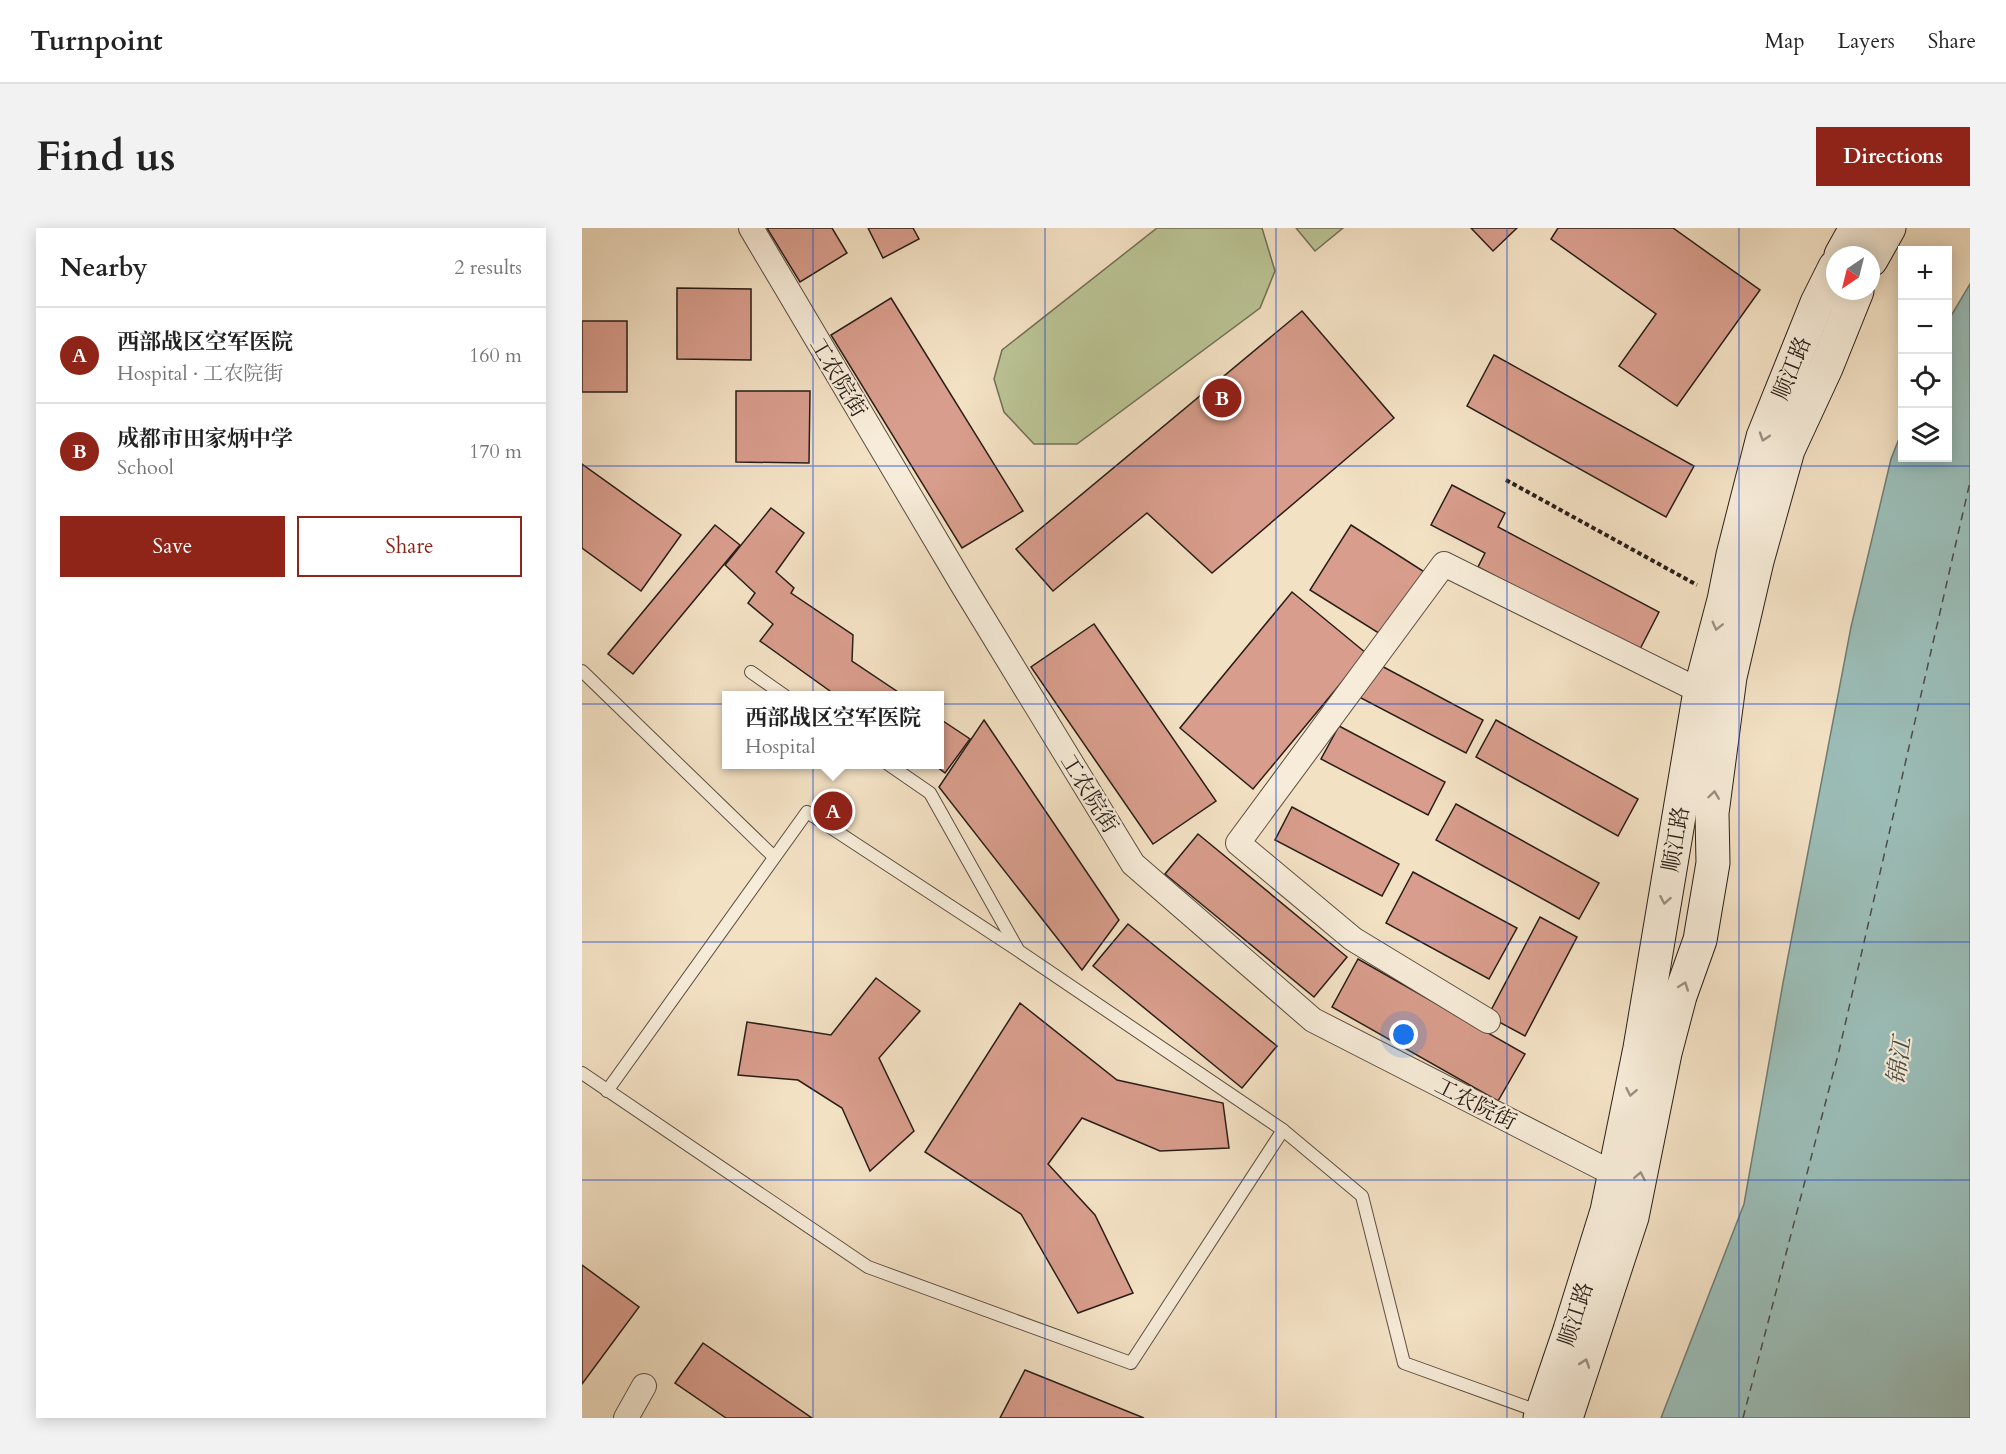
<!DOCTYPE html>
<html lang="en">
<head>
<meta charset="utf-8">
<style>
  :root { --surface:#fff; --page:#f2f2f2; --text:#222; --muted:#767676; --line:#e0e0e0; --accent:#8f2418 }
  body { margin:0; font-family:Cardo,"Noto Serif SC",serif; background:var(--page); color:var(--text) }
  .controls { position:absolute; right:18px; top:18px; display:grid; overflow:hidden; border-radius:0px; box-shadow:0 3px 15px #0003 }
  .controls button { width:54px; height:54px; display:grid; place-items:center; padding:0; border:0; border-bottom:2px solid var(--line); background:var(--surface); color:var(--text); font:30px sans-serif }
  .compass { position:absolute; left:1244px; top:18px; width:54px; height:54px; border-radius:50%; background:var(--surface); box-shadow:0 3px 15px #0003; rotate:215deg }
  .you { position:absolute; left:822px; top:807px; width:21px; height:21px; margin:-15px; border:4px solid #fff; border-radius:50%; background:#1a73e8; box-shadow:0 0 0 9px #1a73e833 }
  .badge { display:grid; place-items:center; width:39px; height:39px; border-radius:50%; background:var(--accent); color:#fff; font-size:20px; font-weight:700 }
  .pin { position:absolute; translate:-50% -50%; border:3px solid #fff; box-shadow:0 2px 6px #0006 }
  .popup { position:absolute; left:140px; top:463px; width:222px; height:78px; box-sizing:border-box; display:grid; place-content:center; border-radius:0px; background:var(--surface); filter:drop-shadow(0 2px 4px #0005); font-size:20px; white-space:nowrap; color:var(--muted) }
  .popup b { font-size:22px; color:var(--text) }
  .popup::after { content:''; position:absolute; left:50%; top:100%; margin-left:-12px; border:12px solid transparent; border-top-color:var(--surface) }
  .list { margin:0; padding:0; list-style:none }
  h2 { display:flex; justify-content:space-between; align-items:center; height:78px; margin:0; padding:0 24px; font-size:26px }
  h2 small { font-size:20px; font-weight:400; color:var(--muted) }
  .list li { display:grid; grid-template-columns:39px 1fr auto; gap:18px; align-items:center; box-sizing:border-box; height:96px; padding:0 24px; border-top:2px solid var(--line) }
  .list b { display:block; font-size:22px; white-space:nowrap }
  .list p { margin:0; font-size:20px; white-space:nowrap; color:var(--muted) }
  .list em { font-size:20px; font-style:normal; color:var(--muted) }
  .actions { display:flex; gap:12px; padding:18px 24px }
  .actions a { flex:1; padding:14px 0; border:2px solid var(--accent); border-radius:0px; text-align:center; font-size:21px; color:var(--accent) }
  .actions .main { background:var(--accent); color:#fff }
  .icon { flex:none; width:33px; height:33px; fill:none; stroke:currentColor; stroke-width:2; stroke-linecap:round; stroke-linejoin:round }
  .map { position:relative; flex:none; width:1388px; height:1190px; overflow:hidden; border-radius:0px }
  header { display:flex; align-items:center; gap:36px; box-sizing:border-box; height:84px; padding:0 30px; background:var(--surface); border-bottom:2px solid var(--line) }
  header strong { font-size:28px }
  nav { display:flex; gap:33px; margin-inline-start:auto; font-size:21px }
  .intro { display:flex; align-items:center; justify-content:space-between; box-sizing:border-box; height:144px; padding:0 36px }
  h1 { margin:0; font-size:42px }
  .button { padding:15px 27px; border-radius:0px; background:var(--accent); color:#fff; font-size:21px; font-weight:700 }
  main { display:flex; gap:36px; padding:0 36px }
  aside { flex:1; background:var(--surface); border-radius:0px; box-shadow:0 3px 15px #0003 }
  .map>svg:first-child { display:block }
  .green { fill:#bac394; stroke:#727056; stroke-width:1.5 }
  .water { fill:#9bbdb7; stroke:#6d7d77; stroke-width:1.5 }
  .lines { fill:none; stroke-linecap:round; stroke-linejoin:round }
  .ferry { stroke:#4b4e48; stroke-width:1.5; stroke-dasharray:8 6; stroke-linecap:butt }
  .building { fill:#d89d8c; stroke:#291e18; stroke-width:1.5 }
  .lane-casing { stroke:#5c4f43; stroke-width:14 }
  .street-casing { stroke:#5c4f43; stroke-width:26 }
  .secondary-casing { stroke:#291e18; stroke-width:35 }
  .path { stroke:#291e18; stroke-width:4; stroke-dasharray:4.5 3; stroke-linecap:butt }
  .lane { stroke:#f7ecd9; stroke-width:12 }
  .street { stroke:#f7ecd9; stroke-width:24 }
  .secondary { stroke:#f7ecd9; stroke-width:33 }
  .oneway { stroke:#9a8f82 }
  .grid { fill:none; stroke:#1d4ed8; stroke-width:1.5; stroke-opacity:0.55 }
  .labels { text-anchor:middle; stroke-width:4.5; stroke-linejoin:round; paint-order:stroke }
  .street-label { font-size:22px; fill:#291e18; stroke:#f7ecd9 }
  .water-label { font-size:24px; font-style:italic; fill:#4b4e48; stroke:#f7ecd9 }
</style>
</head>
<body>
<header>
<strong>Turnpoint</strong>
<nav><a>Map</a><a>Layers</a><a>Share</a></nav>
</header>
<div class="intro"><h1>Find us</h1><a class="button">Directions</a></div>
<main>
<aside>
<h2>Nearby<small>2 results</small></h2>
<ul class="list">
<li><span class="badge">A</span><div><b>西部战区空军医院</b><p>Hospital · 工农院街</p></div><em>160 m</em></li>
<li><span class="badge">B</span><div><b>成都市田家炳中学</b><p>School</p></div><em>170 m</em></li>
</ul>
<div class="actions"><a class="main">Save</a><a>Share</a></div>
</aside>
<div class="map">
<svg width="1388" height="1190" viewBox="0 0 1388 1190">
  <rect width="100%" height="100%" fill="#f3e1c4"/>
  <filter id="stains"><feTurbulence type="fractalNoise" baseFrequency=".00333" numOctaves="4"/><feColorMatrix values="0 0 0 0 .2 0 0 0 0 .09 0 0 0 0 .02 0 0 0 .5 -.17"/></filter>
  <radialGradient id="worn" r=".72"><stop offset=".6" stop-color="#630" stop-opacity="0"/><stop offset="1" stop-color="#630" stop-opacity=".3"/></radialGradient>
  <g class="green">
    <path d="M575,0H680L693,43L678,80L495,216H452L422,184L412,151L420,122Z"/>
    <path d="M714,0H761L733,23Z"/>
  </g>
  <path class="water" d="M1388,56V1190H1079L1162,976L1201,755L1269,399L1309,231L1320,203V230H1366V93Z"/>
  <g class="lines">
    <path class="ferry" d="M1161,1190L1257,823L1388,254"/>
  </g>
  <g class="building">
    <path d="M185,0H250L265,25L218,54Z"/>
    <path d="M286,0H331L337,11L301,30Z"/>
    <path d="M889,0H935L911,23Z"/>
    <path d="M976,0H1091L1178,62L1095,178L1037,138L1074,86L969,11Z"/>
    <path d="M95,60L169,61V132L95,131Z"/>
    <path d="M309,70L441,283L380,320L249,107Z"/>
    <path d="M720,83L812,190L630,345L565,285L471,363L434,321Z"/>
    <rect x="0" y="93" width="45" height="71"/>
    <path d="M912,127L1112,238L1084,289L885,178Z"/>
    <path d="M154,163H228L227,235L154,234Z"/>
    <path d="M0,236L99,307L59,363L0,320Z"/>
    <path d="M870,257L923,285L916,299L1077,384L1057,423L896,339L903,325L849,297Z"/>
    <path d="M189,280L222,305L194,344L212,360L209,365L271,407L270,433L322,468H255L178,413L191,396L166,375L173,365L143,337Z"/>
    <path d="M133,297L158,317L51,446L26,426Z"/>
    <path d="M769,297L844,345L803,409L728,362Z"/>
    <path d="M710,364L784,425L671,561L598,500Z"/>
    <path d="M512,396L634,573L571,616L449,439Z"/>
    <path d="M794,435L901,492L884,525L777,469Z"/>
    <path d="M358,491L388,511L363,545L351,536H358Z"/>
    <path d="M402,492L537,692L500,742L357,559Z"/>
    <path d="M914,492L1056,571L1036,608L894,529Z"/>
    <path d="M757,498L863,554L846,587L739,531Z"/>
    <path d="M874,576L1017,655L997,691L854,612Z"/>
    <path d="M710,579L817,636L800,668L693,612Z"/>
    <path d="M616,606L765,729L732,769L583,646Z"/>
    <path d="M831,644L935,700L907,751L804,695Z"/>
    <path d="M958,689L995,709L943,808L906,788Z"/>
    <path d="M546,696L695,818L660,860L511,738Z"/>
    <path d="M776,731L943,826L916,873L750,779Z"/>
    <path d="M294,750L338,783L297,830L332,903L288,943L260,880L216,852L156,847L165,794L249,807Z"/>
    <path d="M438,775L535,852L641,875L647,920L578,923L500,890L466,936L513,987L551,1065L496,1085L439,986L343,924Z"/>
    <path d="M0,1037L57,1079L0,1156Z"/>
    <path d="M121,1115L230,1190H144L93,1155Z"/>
    <path d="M443,1142L562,1190H418Z"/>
  </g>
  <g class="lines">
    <g class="lane-casing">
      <g id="lane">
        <path d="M0,443L192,629"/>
        <path d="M169,444L203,468"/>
        <path d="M306,536L348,565L435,720"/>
        <path d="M0,845L286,1039L549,1135L701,902"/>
        <path d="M25,863L225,584L437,723L701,902L780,968L822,1135L958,1184"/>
      </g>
    </g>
    <g class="street-casing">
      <g id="street">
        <path d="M169,0L380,356L551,636L731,792L1032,946"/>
        <path d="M906,793L771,711L656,615L862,336L1118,463"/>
        <path d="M44,1190L62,1158"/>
      </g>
    </g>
    <g class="secondary-casing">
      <g id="secondary">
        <path d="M1259,27L1274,0"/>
        <path d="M1289,32L1307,0"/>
        <path d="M958,1190L988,1102L1025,983L1058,820L1118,463L1142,372L1151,327L1181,209L1235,75L1253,39"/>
        <path d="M984,1190L1050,989L1083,825L1098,768L1118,712L1131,635L1130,585L1148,449L1175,333L1206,222L1244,140L1275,63"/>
      </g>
    </g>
    <path class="path" d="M924,252L1115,357"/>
    <use href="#lane" class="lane"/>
    <use href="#street" class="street"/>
    <use href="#secondary" class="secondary"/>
  </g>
  <defs><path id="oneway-chevron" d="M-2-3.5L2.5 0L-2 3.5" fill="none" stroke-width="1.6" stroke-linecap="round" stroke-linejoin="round" transform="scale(1.5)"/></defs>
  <g class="oneway">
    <use href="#oneway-chevron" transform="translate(1182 209) rotate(108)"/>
    <use href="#oneway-chevron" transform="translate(1135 398) rotate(104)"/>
    <use href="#oneway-chevron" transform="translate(1132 567) rotate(-82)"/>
    <use href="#oneway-chevron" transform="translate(1083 672) rotate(100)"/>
    <use href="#oneway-chevron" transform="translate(1102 758) rotate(-70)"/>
    <use href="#oneway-chevron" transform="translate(1049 864) rotate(101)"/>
    <use href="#oneway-chevron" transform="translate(1058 948) rotate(-79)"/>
    <use href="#oneway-chevron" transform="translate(1003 1135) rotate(-71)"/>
  </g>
  <path class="grid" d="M231,0V1190M463,0V1190M694,0V1190M925,0V1190M1157,0V1190M0,238H1388M0,476H1388M0,714H1388M0,952H1388"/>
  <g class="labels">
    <g class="street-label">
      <text transform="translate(1209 140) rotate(-68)" y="8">顺江路</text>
      <text transform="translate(257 149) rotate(59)" y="8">工农院街</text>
      <text transform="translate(508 565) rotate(58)" y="8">工农院街</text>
      <text transform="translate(1093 611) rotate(-80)" y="8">顺江路</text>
      <text transform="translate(894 875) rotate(27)" y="8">工农院街</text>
      <text transform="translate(993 1086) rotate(-72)" y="8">顺江路</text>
    </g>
    <g class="water-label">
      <text transform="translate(1317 833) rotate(-82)" y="8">锦江</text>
    </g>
  </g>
  <rect width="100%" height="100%" filter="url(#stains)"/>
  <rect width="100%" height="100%" fill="url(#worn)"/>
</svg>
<div class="controls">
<button>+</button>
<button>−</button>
<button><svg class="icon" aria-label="locate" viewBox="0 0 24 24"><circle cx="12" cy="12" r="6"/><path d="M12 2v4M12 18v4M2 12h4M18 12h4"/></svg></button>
<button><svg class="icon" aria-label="layers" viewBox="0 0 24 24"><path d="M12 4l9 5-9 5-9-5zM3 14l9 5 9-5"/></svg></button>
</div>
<svg class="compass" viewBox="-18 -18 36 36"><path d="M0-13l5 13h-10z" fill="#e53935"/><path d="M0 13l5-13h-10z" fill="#767676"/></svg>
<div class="you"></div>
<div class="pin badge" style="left:251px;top:583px">A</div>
<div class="popup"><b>西部战区空军医院</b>Hospital</div>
<div class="pin badge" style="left:640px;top:170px">B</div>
</div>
</main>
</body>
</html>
